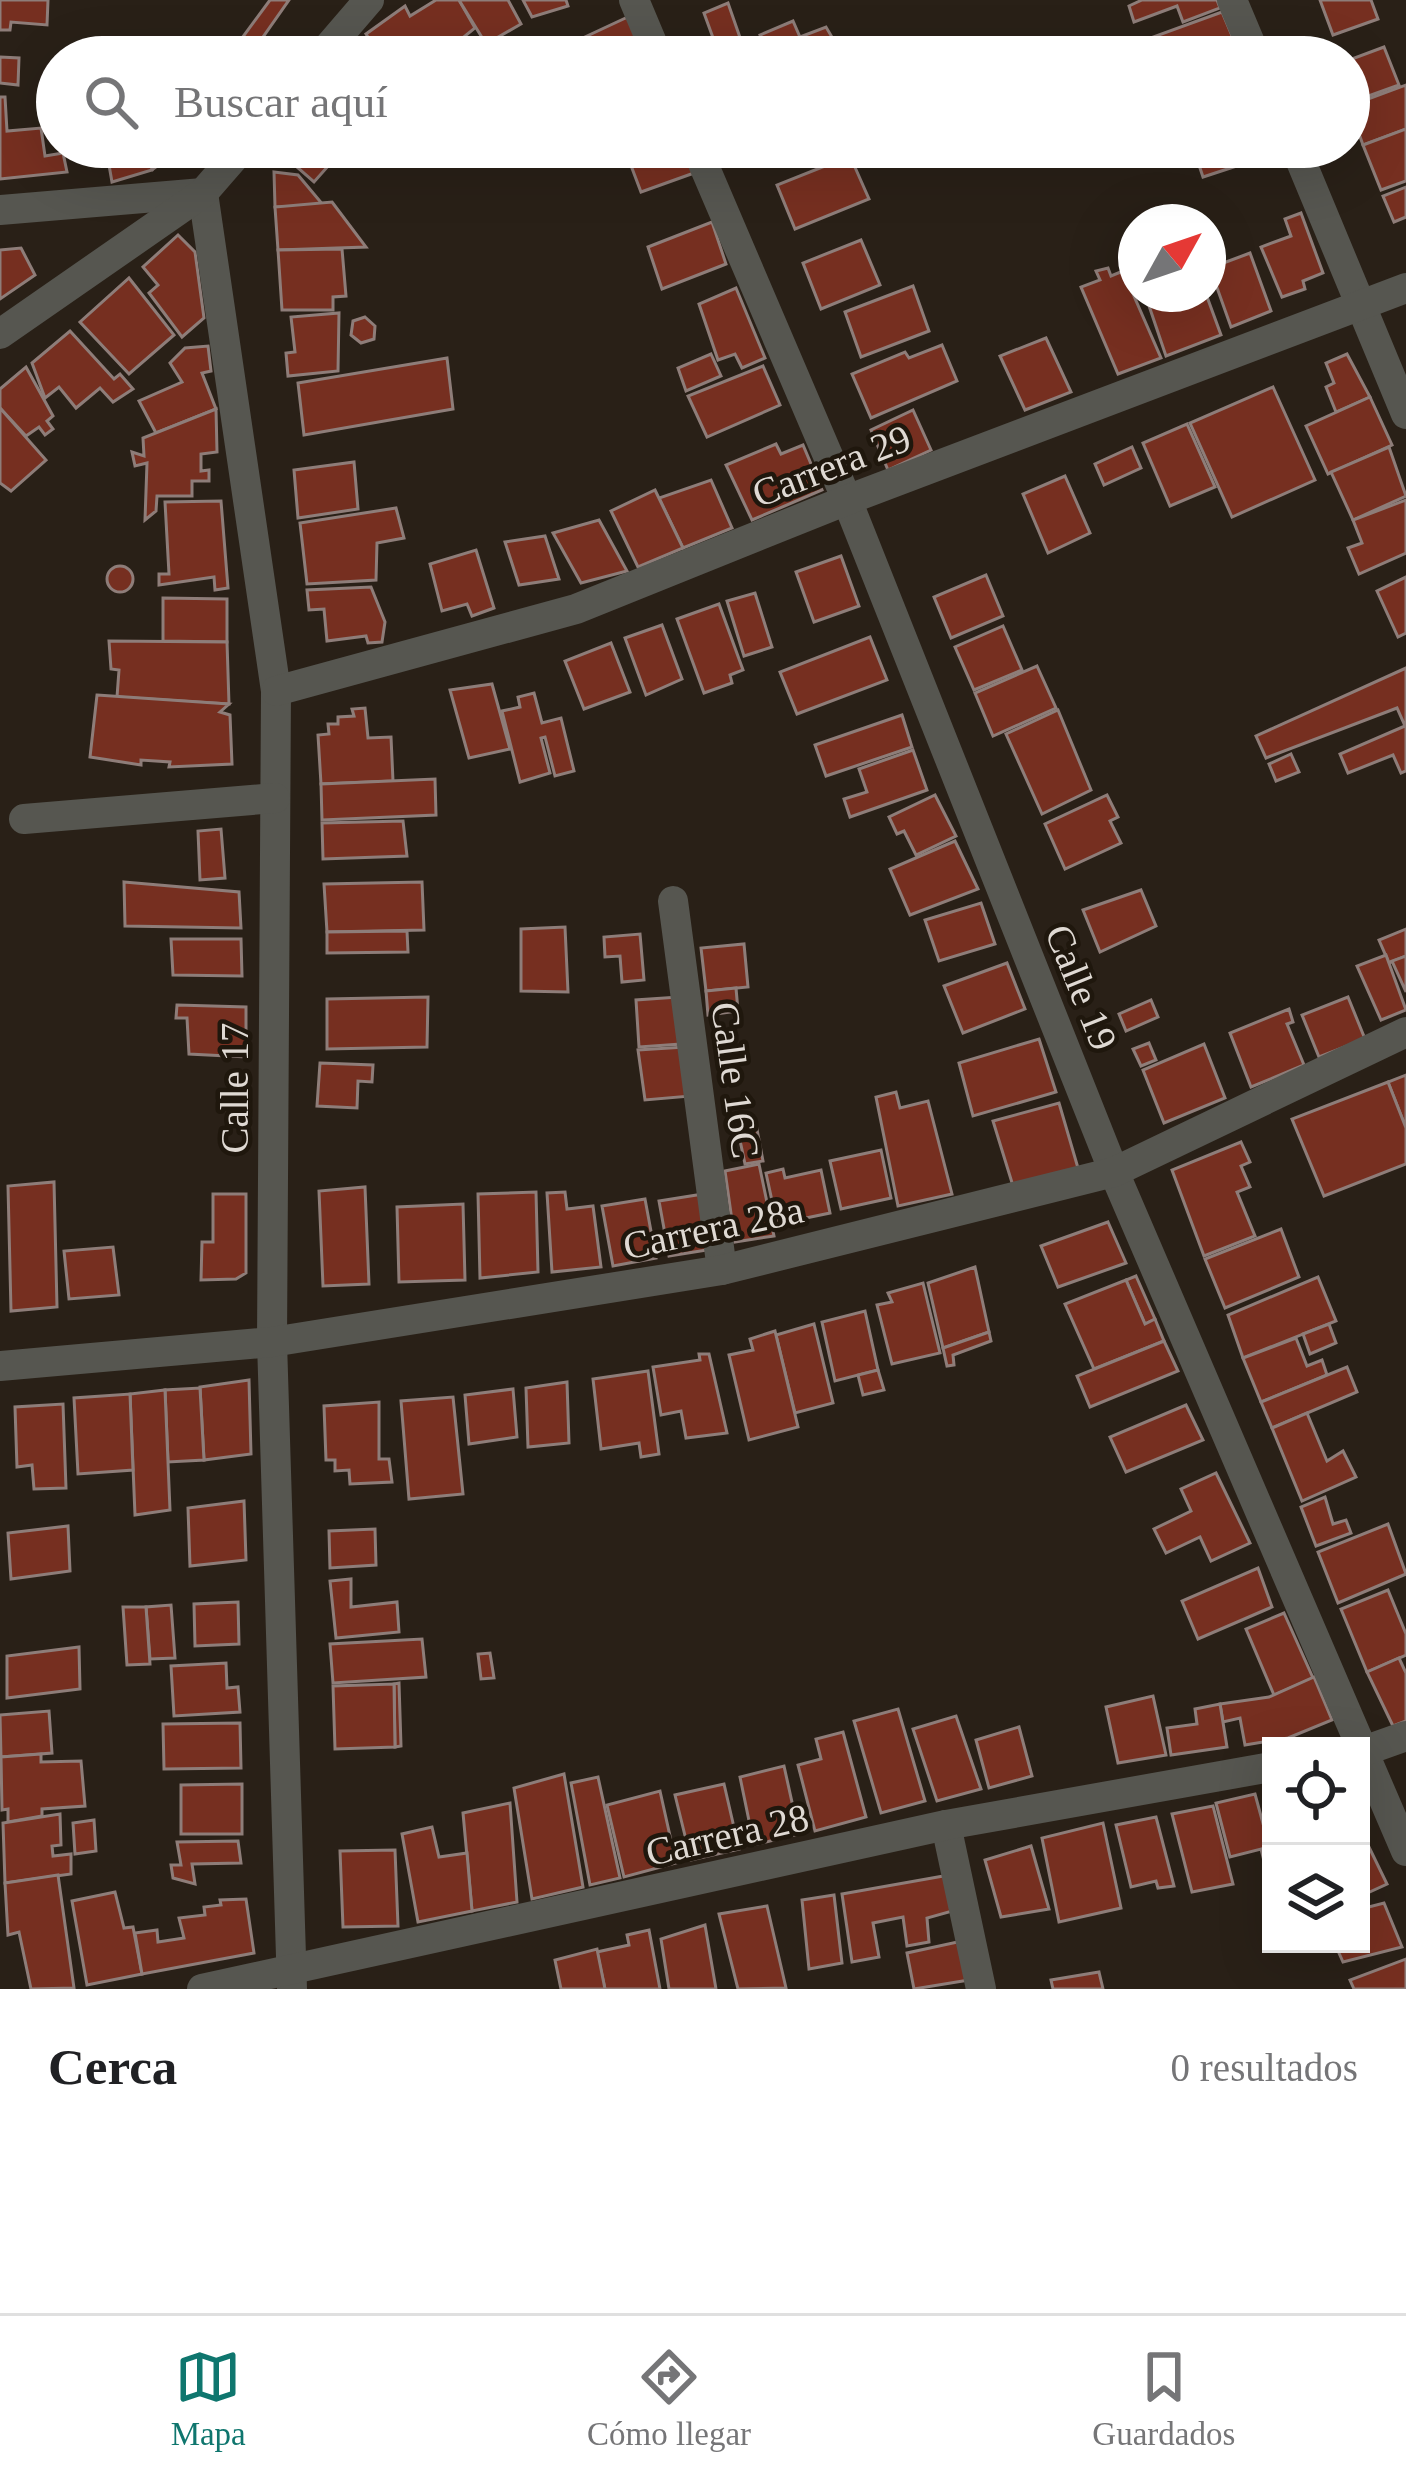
<!DOCTYPE html>
<html lang="es">
<head>
<meta charset="utf-8">
<style>
  :root { --surface:#fff; --page:#f2f2f2; --text:#202124; --muted:#757577; --line:#e0e0e0; --accent:#0f766e }
  body { margin:0; font-family:"Times New Roman",serif; background:var(--page); color:var(--text) }
  .controls { position:absolute; right:36px; bottom:36px; display:grid; overflow:hidden; border-radius:0px; box-shadow:0 12px 48px #0002 }
  .controls button { width:108px; height:108px; display:grid; place-items:center; padding:0; border:0; border-bottom:3px solid var(--line); background:var(--surface); color:var(--text); font:60px sans-serif }
  .compass { position:absolute; left:1118px; top:204px; width:108px; height:108px; border-radius:50%; background:var(--surface); box-shadow:0 12px 48px #0002; rotate:50deg }
  .list { margin:0; padding:0; list-style:none }
  h2 { display:flex; justify-content:space-between; align-items:center; height:156px; margin:0; padding:0 48px; font-size:51px }
  h2 small { font-size:39px; font-weight:400; color:var(--muted) }
  .icon { flex:none; width:66px; height:66px; fill:none; stroke:currentColor; stroke-width:2; stroke-linecap:round; stroke-linejoin:round }
  .map { position:relative; flex:none; width:1406px; height:1989px; overflow:hidden }
  .search { position:absolute; background:var(--surface); box-shadow:0 12px 48px #0002; left:36px; right:36px; top:36px; height:132px; display:flex; align-items:center; gap:30px; box-sizing:border-box; padding:0 42px; border-radius:66px; color:var(--muted); font-size:45px }
  .sheet { height:324px; background:var(--surface) }
  nav { display:flex; justify-content:space-around; align-items:center; box-sizing:border-box; height:168px; border-top:3px solid var(--line); background:var(--surface); font-size:33px; color:var(--muted) }
  nav a { display:grid; justify-items:center; gap:6px }
  nav .on { color:var(--accent) }
  .map>svg:first-child { display:block }
  .building { fill:#762f20; stroke:#8e7d79; stroke-width:3 }
  .lines { fill:none; stroke-linecap:round; stroke-linejoin:round }
  .minor { stroke:#565650; stroke-width:30 }
  .labels { text-anchor:middle; stroke-width:9; stroke-linejoin:round; paint-order:stroke }
  .street-label { font-size:39px; fill:#dfd9d3; stroke:#1f170d }
</style>
</head>
<body>
<div class="map">
<svg width="1406" height="1989" viewBox="0 0 1406 1989">
  <rect width="100%" height="100%" fill="#292017"/>
  <g class="building">
    <path d="M0,0H48L47,25L11,22L10,30H0Z"/>
    <path d="M270,0H289L249,57H228Z"/>
    <path d="M436,0H459L475,28L455,44L464,57H381L366,34L405,6L410,16Z"/>
    <path d="M459,0H508L521,24L486,44Z"/>
    <path d="M523,0H566L568,6L532,17Z"/>
    <path d="M1142,0H1217L1220,8L1183,22L1177,6L1134,22L1129,6Z"/>
    <path d="M1320,0H1371L1378,19L1333,35Z"/>
    <path d="M728,3L744,49L763,42L760,35L793,21L800,37L826,27L839,49L820,57H720L704,13Z"/>
    <path d="M1222,12L1238,50L1217,57H1166L1159,51L1153,37Z"/>
    <path d="M632,15L646,57H593L585,37Z"/>
    <path d="M1384,47L1399,85L1349,103V60Z"/>
    <path d="M0,57L19,58L18,85L0,83Z"/>
    <path d="M1406,85V129L1363,145L1349,106Z"/>
    <path d="M0,97H5L7,131L41,128L45,156L63,153L67,172L0,179Z"/>
    <path d="M1406,129V181L1381,190L1363,145Z"/>
    <path d="M91,147H148L152,170L112,182L106,148Z"/>
    <path d="M149,147H183L153,169Z"/>
    <path d="M274,147H345L314,182Z"/>
    <path d="M624,147H684L694,173L641,192Z"/>
    <path d="M1184,147H1263L1267,156L1203,177L1193,147Z"/>
    <path d="M850,156L869,199L795,229L777,185Z"/>
    <path d="M274,172L298,175L324,206L275,207Z"/>
    <path d="M1406,187V217L1394,222L1383,196Z"/>
    <path d="M332,202L366,247L278,250L275,207Z"/>
    <path d="M1301,213L1323,273L1303,281L1305,289L1282,297L1261,247L1291,236L1285,219Z"/>
    <path d="M712,222L726,264L662,289L648,247Z"/>
    <path d="M178,235L195,252L204,318L182,337L149,293L158,285L143,267Z"/>
    <path d="M861,240L880,285L821,309L803,263Z"/>
    <path d="M21,248L35,275L0,299V250Z"/>
    <path d="M342,249L346,296L333,297V310H282L278,250Z"/>
    <path d="M1250,253L1271,311L1231,327L1210,268Z"/>
    <path d="M1108,268L1111,276L1123,271L1161,358L1118,374L1081,287L1100,280L1096,271Z"/>
    <path d="M129,278L174,335L129,374L80,322Z"/>
    <path d="M913,286L929,331L861,357L845,312Z"/>
    <path d="M736,288L765,358L742,368L735,354L718,360L699,304Z"/>
    <path d="M1145,294H1206L1221,335L1166,356Z"/>
    <path d="M339,313L338,371L288,376L286,353L295,352L291,317Z"/>
    <path d="M365,317L375,326L374,339L361,343L351,335L353,321Z"/>
    <path d="M70,331L114,379L120,374L133,389L113,402L100,388L76,408L59,387L45,398L32,363Z"/>
    <path d="M1046,338L1071,392L1025,410L1000,356Z"/>
    <path d="M942,345L957,381L871,418L852,374L905,352L909,358Z"/>
    <path d="M208,346L211,371L202,373L216,409L156,433L139,401L182,382L170,363L185,348Z"/>
    <path d="M711,354L721,376L686,391L678,368Z"/>
    <path d="M1347,354L1370,397L1336,412L1326,387L1334,383L1326,363Z"/>
    <path d="M447,358L453,409L304,435L298,383Z"/>
    <path d="M763,366L780,405L707,437L688,396Z"/>
    <path d="M26,367L53,416L47,421L53,429L45,435L39,427L26,436L0,408V389Z"/>
    <path d="M1273,387L1315,480L1232,517L1190,423Z"/>
    <path d="M1370,397L1392,445L1328,474L1306,426Z"/>
    <path d="M0,408L46,460L11,491L0,483Z"/>
    <path d="M216,409L217,452L201,454V471L209,470V481H192V496H157L156,511L145,520L147,463L135,466L132,452L144,456L143,438Z"/>
    <path d="M913,410L931,450L888,470L871,430Z"/>
    <path d="M1187,424L1215,487L1170,506L1143,443Z"/>
    <path d="M776,444L781,454L803,445L822,490L752,520L726,465Z"/>
    <path d="M1132,447L1141,468L1104,485L1095,464Z"/>
    <path d="M1389,447L1406,496L1353,520L1331,472Z"/>
    <path d="M354,462L358,509L298,518L294,470Z"/>
    <path d="M1065,476L1090,533L1048,553L1023,494Z"/>
    <path d="M711,480L732,528L683,548L659,498Z"/>
    <path d="M655,490L683,548L638,567L611,511Z"/>
    <path d="M1406,500V553L1359,574L1348,548L1362,543L1353,520Z"/>
    <path d="M221,501L228,588L215,590L214,577L159,585V574H169L165,502Z"/>
    <path d="M396,508L404,538L377,543L376,580L307,584L300,523Z"/>
    <path d="M599,520L627,571L581,583L553,533Z"/>
    <path d="M545,536L559,579L519,585L505,542Z"/>
    <path d="M476,550L494,608L472,616L467,604L442,611L430,564Z"/>
    <path d="M841,556L859,606L814,622L796,572Z"/>
    <circle cx="120" cy="579" r="13"/>
    <path d="M986,575L1003,616L951,638L934,597Z"/>
    <path d="M1406,577V633L1398,637L1377,591Z"/>
    <path d="M371,587L385,622L382,642L368,643L366,636L327,641L324,609L309,610L307,590Z"/>
    <path d="M755,593L772,647L744,656L727,601Z"/>
    <path d="M163,598L227,599V642L163,641Z"/>
    <path d="M719,604L743,670L730,675L732,683L704,693L677,619Z"/>
    <path d="M662,625L682,679L646,695L625,638Z"/>
    <path d="M1003,626L1022,670L974,690L955,647Z"/>
    <path d="M870,637L887,680L797,714L780,672Z"/>
    <path d="M109,641L227,642L229,704L117,697L119,670L111,669Z"/>
    <path d="M611,643L630,692L584,709L565,661Z"/>
    <path d="M1037,666L1056,708L993,736L975,693Z"/>
    <path d="M1406,668V771L1401,773L1393,755L1348,773L1340,754L1405,726L1397,708L1266,758L1256,736Z"/>
    <path d="M492,684L510,749L469,758L450,690Z"/>
    <path d="M534,693L542,723L561,718L574,771L555,776L545,737L541,738L550,773L520,782L502,711L520,707L518,697Z"/>
    <path d="M97,695L229,704L220,712L230,715L232,764L169,767L170,762L141,760V765L90,757Z"/>
    <path d="M365,708L368,738L391,737L393,781L321,784L318,735L329,734L328,724H338V717L354,716L352,709Z"/>
    <path d="M1058,710L1091,790L1042,814L1006,734Z"/>
    <path d="M902,715L912,747L826,776L815,745Z"/>
    <path d="M913,750L927,790L850,817L844,799L867,792L859,769Z"/>
    <path d="M1291,754L1299,772L1276,781L1269,764Z"/>
    <path d="M435,779L436,815L322,820L321,784Z"/>
    <path d="M935,795L956,836L916,855L904,831L897,834L889,817Z"/>
    <path d="M1107,795L1118,817L1110,821L1121,843L1065,869L1045,824Z"/>
    <path d="M403,821L407,856L323,859L322,823Z"/>
    <path d="M221,829L225,878L200,880L198,831Z"/>
    <path d="M955,841L978,889L910,915L890,869Z"/>
    <path d="M124,882L239,892L241,928L125,926Z"/>
    <path d="M422,882L424,930L327,932L324,884Z"/>
    <path d="M1141,890L1156,926L1100,952L1083,910Z"/>
    <path d="M981,903L995,944L939,961L925,920Z"/>
    <path d="M565,927L568,992L521,991V929Z"/>
    <path d="M1406,929V956L1389,963L1379,940Z"/>
    <path d="M407,931L408,952L327,953V932Z"/>
    <path d="M640,934L644,980L622,982L620,956L605,957L604,937Z"/>
    <path d="M171,939H241L242,976L173,975Z"/>
    <path d="M744,944L748,987L706,991L701,948Z"/>
    <path d="M1386,955L1406,1010L1381,1020L1357,966Z"/>
    <path d="M1406,956V992L1392,961Z"/>
    <path d="M1007,963L1025,1009L963,1033L944,986Z"/>
    <path d="M736,988L738,1011L708,1015L706,991Z"/>
    <path d="M428,997L427,1047L327,1049V999Z"/>
    <path d="M678,997L681,1044L639,1047L636,1000Z"/>
    <path d="M1348,997L1365,1039L1319,1057L1302,1015Z"/>
    <path d="M1151,1000L1158,1017L1126,1031L1119,1014Z"/>
    <path d="M177,1005L246,1007V1057L189,1054L187,1018H176Z"/>
    <path d="M1289,1009L1293,1022L1287,1024L1304,1065L1251,1087L1230,1033Z"/>
    <path d="M1039,1039L1056,1092L973,1116L959,1063Z"/>
    <path d="M1149,1043L1156,1060L1141,1066L1133,1049Z"/>
    <path d="M1204,1044L1225,1098L1164,1123L1143,1070Z"/>
    <path d="M685,1047L691,1096L645,1100L638,1050Z"/>
    <path d="M320,1063L373,1065L372,1082L358,1081L357,1108L317,1106Z"/>
    <path d="M1406,1075V1128L1388,1082Z"/>
    <path d="M1388,1082L1406,1128V1164L1324,1196L1292,1119Z"/>
    <path d="M896,1092L900,1108L928,1101L952,1194L898,1206L876,1097Z"/>
    <path d="M1059,1103L1078,1168L1013,1186L993,1121Z"/>
    <path d="M756,1124L763,1161L745,1164L737,1126Z"/>
    <path d="M1241,1142L1250,1162L1241,1166L1250,1187L1237,1192L1255,1236L1204,1256L1172,1170Z"/>
    <path d="M881,1150L891,1198L841,1209L830,1161Z"/>
    <path d="M759,1164L774,1236L735,1242L725,1171Z"/>
    <path d="M783,1169L785,1178L821,1170L830,1213L777,1224L766,1173Z"/>
    <path d="M54,1182L57,1307L11,1311L8,1186Z"/>
    <path d="M365,1187L369,1284L323,1286L319,1191Z"/>
    <path d="M536,1192L538,1272L480,1278L478,1194Z"/>
    <path d="M565,1192L567,1209L593,1206L601,1267L552,1272L547,1193Z"/>
    <path d="M213,1194H246V1273L236,1279L201,1280L202,1242H213Z"/>
    <path d="M703,1194L713,1249L669,1256L659,1201Z"/>
    <path d="M645,1199L656,1258L613,1266L602,1206Z"/>
    <path d="M463,1204L465,1280L399,1282L397,1207Z"/>
    <path d="M1108,1222L1126,1263L1058,1287L1041,1246Z"/>
    <path d="M1281,1229L1299,1277L1225,1308L1205,1259Z"/>
    <path d="M113,1247L119,1295L69,1299L64,1251Z"/>
    <path d="M975,1267L989,1332L943,1348L928,1283Z"/>
    <path d="M1136,1276L1155,1319L1145,1324L1126,1280Z"/>
    <path d="M1318,1277L1336,1321L1243,1358L1228,1315Z"/>
    <path d="M1126,1280L1145,1324L1155,1319L1164,1341L1094,1369L1065,1304Z"/>
    <path d="M923,1283L940,1353L892,1364L877,1305L892,1302L888,1293Z"/>
    <path d="M865,1311L878,1370L835,1381L822,1322Z"/>
    <path d="M814,1324L833,1403L795,1413L776,1335Z"/>
    <path d="M1329,1324L1336,1343L1310,1354L1303,1334Z"/>
    <path d="M775,1331L798,1427L749,1440L729,1355L753,1350L750,1339Z"/>
    <path d="M989,1332L991,1341L953,1355L954,1365L947,1366L943,1348Z"/>
    <path d="M1296,1338L1307,1366L1322,1360L1327,1375L1261,1402L1243,1358Z"/>
    <path d="M1164,1341L1178,1371L1090,1407L1077,1376Z"/>
    <path d="M699,1354H709L727,1433L686,1438L681,1411L661,1415L653,1367L700,1360Z"/>
    <path d="M1347,1367L1357,1392L1272,1428L1261,1402Z"/>
    <path d="M878,1370L884,1390L863,1395L858,1375Z"/>
    <path d="M648,1371L659,1454L641,1457L639,1443L601,1449L593,1379Z"/>
    <path d="M249,1380L251,1454L204,1460L200,1387Z"/>
    <path d="M567,1382L569,1443L528,1447L526,1388Z"/>
    <path d="M200,1388L204,1460L168,1462L165,1390Z"/>
    <path d="M513,1389L517,1437L469,1444L465,1395Z"/>
    <path d="M165,1390L170,1510L135,1515L130,1394Z"/>
    <path d="M130,1394L133,1470L78,1474L74,1398Z"/>
    <path d="M453,1397L463,1494L409,1499L401,1401Z"/>
    <path d="M379,1402V1459H389L392,1482L350,1484L349,1470L335,1471V1460H326L324,1406Z"/>
    <path d="M63,1404L66,1488L34,1489L32,1465L17,1467L15,1407Z"/>
    <path d="M1186,1405L1203,1440L1126,1472L1110,1437Z"/>
    <path d="M1307,1413L1327,1461L1343,1451L1356,1477L1302,1501L1272,1428Z"/>
    <path d="M1216,1473L1250,1543L1211,1561L1200,1537L1166,1553L1154,1529L1191,1511L1181,1489Z"/>
    <path d="M1325,1497L1333,1524L1346,1520L1351,1533L1316,1546L1301,1507Z"/>
    <path d="M244,1501L246,1560L190,1566L188,1508Z"/>
    <path d="M1388,1524L1406,1574L1338,1603L1318,1552Z"/>
    <path d="M68,1526L70,1571L11,1579L8,1533Z"/>
    <path d="M375,1529L376,1565L330,1568L329,1531Z"/>
    <path d="M1258,1568L1272,1607L1198,1639L1182,1601Z"/>
    <path d="M351,1579V1607L397,1602L399,1632L336,1638L330,1581Z"/>
    <path d="M1388,1590L1406,1634V1655L1367,1672L1341,1609Z"/>
    <path d="M238,1602L239,1644L195,1646L194,1604Z"/>
    <path d="M171,1605L175,1658L150,1659L146,1607Z"/>
    <path d="M123,1607H146L150,1664L127,1665Z"/>
    <path d="M1284,1613L1313,1678L1274,1695L1246,1629Z"/>
    <path d="M422,1639L426,1677L333,1683L330,1644Z"/>
    <path d="M79,1647L80,1689L7,1698V1656Z"/>
    <path d="M490,1653L494,1678L481,1679L478,1654Z"/>
    <path d="M1399,1658L1406,1673V1721L1393,1726L1367,1672Z"/>
    <path d="M226,1663L227,1688L238,1687L240,1712L174,1716L171,1666Z"/>
    <path d="M1314,1677L1332,1720L1288,1738L1245,1745L1240,1718L1223,1722L1220,1704L1269,1697Z"/>
    <path d="M399,1683L401,1746L395,1747L394,1684Z"/>
    <path d="M394,1684L395,1747L335,1749L333,1686Z"/>
    <path d="M1153,1696L1166,1755L1118,1763L1106,1707Z"/>
    <path d="M1220,1704L1227,1747L1171,1755L1167,1728L1197,1724L1195,1709Z"/>
    <path d="M898,1709L925,1801L881,1813L854,1721Z"/>
    <path d="M49,1711L52,1753L1,1757L0,1715Z"/>
    <path d="M956,1716L981,1789L937,1801L913,1729Z"/>
    <path d="M240,1723L241,1768L164,1769L163,1724Z"/>
    <path d="M1019,1727L1032,1776L989,1788L976,1740Z"/>
    <path d="M843,1732L866,1817L815,1831L798,1765L821,1759L816,1739Z"/>
    <path d="M41,1754V1762L81,1761L85,1806L42,1809V1816L8,1822V1809L2,1810L1,1757Z"/>
    <path d="M784,1766L799,1834L754,1845L740,1777Z"/>
    <path d="M564,1774L583,1887L532,1899L514,1788Z"/>
    <path d="M598,1777L620,1878L590,1885L571,1783Z"/>
    <path d="M242,1784V1834H181V1785Z"/>
    <path d="M724,1784L739,1849L691,1860L675,1795Z"/>
    <path d="M660,1791L676,1863L624,1877L607,1805Z"/>
    <path d="M1255,1794L1271,1853V1864L1265,1865L1261,1849L1230,1857L1216,1803Z"/>
    <path d="M510,1803L517,1902L472,1911L463,1813Z"/>
    <path d="M1213,1806L1233,1884L1192,1892L1172,1814Z"/>
    <path d="M60,1814L61,1845L52,1846L53,1856L71,1854V1874L5,1883L3,1823Z"/>
    <path d="M1156,1817L1174,1886L1158,1888L1156,1881L1131,1887L1116,1825Z"/>
    <path d="M94,1820L96,1851L75,1854L73,1823Z"/>
    <path d="M1103,1823L1121,1908L1059,1922L1042,1838Z"/>
    <path d="M432,1827L439,1857L467,1853L472,1911L418,1922L402,1834Z"/>
    <path d="M238,1841L241,1863L192,1864L195,1884L173,1878L171,1865H181L177,1842Z"/>
    <path d="M1367,1843L1387,1884L1361,1896V1846Z"/>
    <path d="M1031,1846L1049,1909L1001,1917L985,1860Z"/>
    <path d="M395,1850L398,1926L343,1927L340,1851Z"/>
    <path d="M58,1875L74,1988L31,1989L19,1932L8,1935L5,1883Z"/>
    <path d="M949,1875L956,1910L927,1918L929,1942L907,1946L903,1917L873,1923L879,1957L852,1962L842,1894Z"/>
    <path d="M115,1892L124,1928L133,1927L142,1974L87,1985L72,1901Z"/>
    <path d="M834,1895L842,1963L809,1969L802,1900Z"/>
    <path d="M246,1899L254,1953L142,1974L135,1933L157,1930L158,1942L184,1938L179,1918L205,1915L204,1907L221,1905L220,1900Z"/>
    <path d="M1384,1903L1402,1947L1343,1962L1335,1944H1361V1909Z"/>
    <path d="M767,1906L786,1988L738,1989L719,1914Z"/>
    <path d="M705,1925L716,1989H669L661,1939Z"/>
    <path d="M649,1930L660,1989H605L597,1952L629,1945L627,1935Z"/>
    <path d="M962,1941L969,1980L914,1989L907,1953Z"/>
    <path d="M597,1949L605,1989H561L555,1960Z"/>
    <path d="M1406,1959V1989H1354L1350,1980Z"/>
    <path d="M1099,1972L1103,1989H1053L1051,1980Z"/>
  </g>
  <g class="lines">
    <g class="minor">
      <path d="M634,0L658,57"/>
      <path d="M1232,0L1256,57"/>
      <path d="M320,57L369,0"/>
      <path d="M696,147L847,500L1114,1172L1406,1851"/>
      <path d="M1295,147L1406,414"/>
      <path d="M0,210L203,193L276,691L272,1342L292,1989"/>
      <path d="M0,334L203,193L243,147"/>
      <path d="M276,691L576,609L847,500L1406,288"/>
      <path d="M24,819L275,798"/>
      <path d="M673,901L722,1270"/>
      <path d="M0,1366L272,1342L722,1270L1114,1172L1406,1032"/>
      <path d="M1361,1752L1406,1736"/>
      <path d="M946,1825L981,1989"/>
      <path d="M202,1989L946,1825L1271,1767"/>
    </g>
  </g>
  <g class="labels">
    <g class="street-label">
      <text transform="translate(831 465) rotate(-21)" y="14">Carrera 29</text>
      <text transform="translate(1082 987) rotate(68)" y="14">Calle 19</text>
      <text transform="translate(736 1080) rotate(82)" y="14">Calle 16C</text>
      <text transform="translate(234 1088) rotate(-90)" y="14">Calle 17</text>
      <text transform="translate(713 1227) rotate(-12)" y="14">Carrera 28a</text>
      <text transform="translate(727 1834) rotate(-13)" y="14">Carrera 28</text>
    </g>
  </g>
</svg>
<div class="controls">
<button><svg class="icon" aria-label="locate" viewBox="0 0 24 24"><circle cx="12" cy="12" r="6"/><path d="M12 2v4M12 18v4M2 12h4M18 12h4"/></svg></button>
<button><svg class="icon" aria-label="layers" viewBox="0 0 24 24"><path d="M12 4l9 5-9 5-9-5zM3 14l9 5 9-5"/></svg></button>
</div>
<svg class="compass" viewBox="-18 -18 36 36"><path d="M0-13l5 13h-10z" fill="#e53935"/><path d="M0 13l5-13h-10z" fill="#757577"/></svg>
<div class="search"><svg class="icon" aria-label="search" viewBox="0 0 24 24"><circle cx="10" cy="10" r="6"/><path d="M15 15l6 6"/></svg>Buscar aquí</div>
</div>
<section class="sheet">
<h2>Cerca<small>0 resultados</small></h2>
<ul class="list">
</ul>
</section>
<nav>
<a class="on"><svg class="icon" aria-label="map" viewBox="0 0 24 24"><path d="M3 6l6-2 6 2 6-2v14l-6 2-6-2-6 2zM9 4v14M15 6v14"/></svg>Mapa</a>
<a><svg class="icon" aria-label="directions" viewBox="0 0 24 24"><path d="M12 3l9 9-9 9-9-9zM9 14v-3h6M13 9l2 2-2 2"/></svg>Cómo llegar</a>
<a><svg class="icon" aria-label="saved" viewBox="0 0 24 24"><path d="M7 4h10v16l-5-4-5 4z"/></svg>Guardados</a>
</nav>
</body>
</html>
